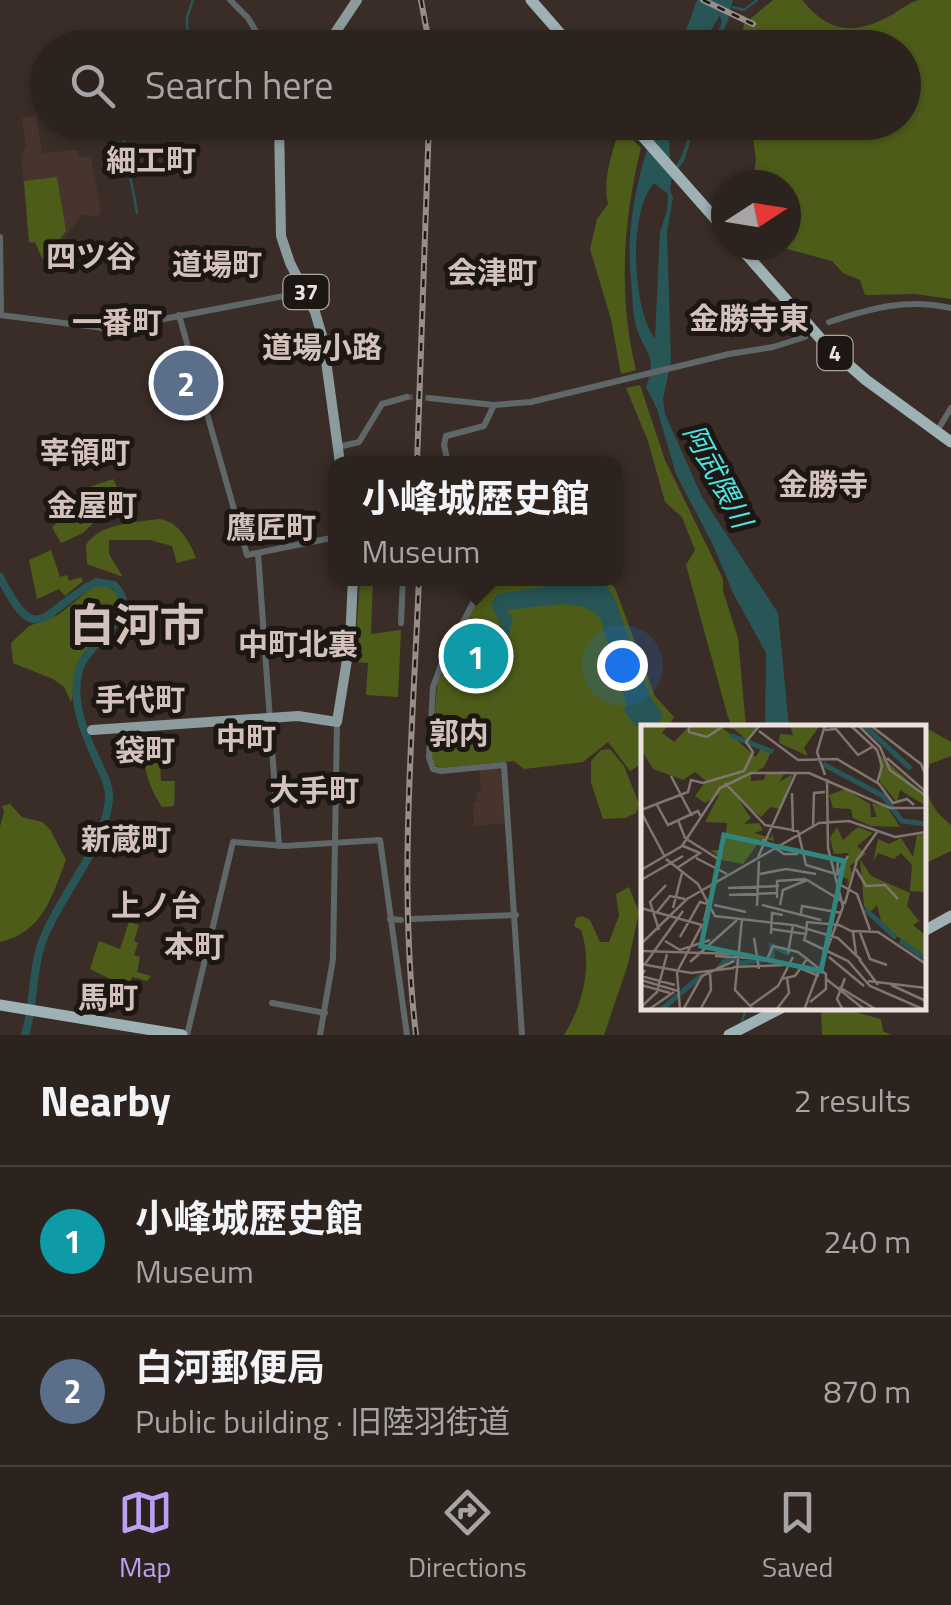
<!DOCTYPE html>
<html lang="en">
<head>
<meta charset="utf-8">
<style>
  :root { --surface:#2c221e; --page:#342a27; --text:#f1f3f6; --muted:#a6a4a4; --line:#483f3c; --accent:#bca0f2 }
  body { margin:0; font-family:"Titillium Web","Noto Sans JP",sans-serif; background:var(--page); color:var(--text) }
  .compass { position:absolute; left:711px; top:170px; width:90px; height:90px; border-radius:50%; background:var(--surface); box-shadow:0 2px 8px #0004; rotate:78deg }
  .you { position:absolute; left:622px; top:665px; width:35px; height:35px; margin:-25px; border:8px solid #fff; border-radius:50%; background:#1a73e8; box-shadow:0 0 0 15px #1a73e833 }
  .badge { display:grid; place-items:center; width:65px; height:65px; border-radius:50%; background:var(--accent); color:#fff; font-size:32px; font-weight:700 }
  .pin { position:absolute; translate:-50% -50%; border:5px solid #fff; box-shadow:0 2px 10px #0006 }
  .popup { position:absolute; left:328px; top:456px; width:295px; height:130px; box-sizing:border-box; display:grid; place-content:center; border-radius:20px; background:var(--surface); filter:drop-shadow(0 2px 8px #0005); font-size:32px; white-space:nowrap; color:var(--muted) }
  .popup b { font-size:38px; color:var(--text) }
  .popup::after { content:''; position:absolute; left:50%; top:100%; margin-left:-20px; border:20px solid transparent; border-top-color:var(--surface) }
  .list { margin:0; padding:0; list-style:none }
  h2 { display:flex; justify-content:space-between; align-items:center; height:130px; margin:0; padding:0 40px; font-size:42px }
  h2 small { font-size:32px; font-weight:400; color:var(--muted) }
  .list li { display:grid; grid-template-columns:65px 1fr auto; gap:30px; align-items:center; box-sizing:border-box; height:150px; padding:0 40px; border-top:2px solid var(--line) }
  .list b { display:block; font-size:38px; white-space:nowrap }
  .list p { margin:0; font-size:32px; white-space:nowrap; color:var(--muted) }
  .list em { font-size:32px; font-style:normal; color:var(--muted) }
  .icon { flex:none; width:55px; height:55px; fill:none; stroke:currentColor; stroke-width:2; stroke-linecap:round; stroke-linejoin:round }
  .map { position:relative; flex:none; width:951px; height:1035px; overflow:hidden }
  .search { position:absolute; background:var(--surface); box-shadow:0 2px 8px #0004; left:30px; right:30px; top:30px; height:110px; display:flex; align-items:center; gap:25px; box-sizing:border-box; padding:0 35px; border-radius:55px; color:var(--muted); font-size:38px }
  .sheet { height:430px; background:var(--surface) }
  nav { display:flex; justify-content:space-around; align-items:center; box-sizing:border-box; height:140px; border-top:2px solid var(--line); background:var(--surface); font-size:28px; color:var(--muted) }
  nav a { display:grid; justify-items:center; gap:5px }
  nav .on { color:var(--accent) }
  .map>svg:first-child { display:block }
  .built { fill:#47342d }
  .green { fill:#4d5d19 }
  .water { fill:#285656; fill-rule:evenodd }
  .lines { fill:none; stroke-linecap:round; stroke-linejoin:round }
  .stream { stroke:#285656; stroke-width:2.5 }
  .river { stroke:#285656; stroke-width:8 }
  .minor-tunnel { stroke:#554843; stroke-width:6; stroke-dasharray:6 3; stroke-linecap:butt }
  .minor { stroke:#5f6768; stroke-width:6 }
  .major { stroke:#8c9c9e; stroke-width:10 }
  .highway { stroke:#9eb1b4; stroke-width:11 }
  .rail-casing { stroke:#988d89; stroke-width:6 }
  .rail { stroke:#1d1714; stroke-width:2.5; stroke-dasharray:8; stroke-linecap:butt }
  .labels { text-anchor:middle; stroke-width:10; stroke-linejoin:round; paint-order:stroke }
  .shield { fill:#1d1714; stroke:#ada5a2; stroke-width:2.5 }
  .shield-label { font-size:22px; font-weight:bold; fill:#ebe2df }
  .water-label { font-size:28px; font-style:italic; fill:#4ce4e5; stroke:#1d1714 }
  .quarter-label { font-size:30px; font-weight:bold; fill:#d3c1bb; stroke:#1d1714 }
  .town-label { font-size:45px; font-weight:bold; fill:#d3c1bb; stroke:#1d1714 }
  .inset-river { fill:none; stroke:#285656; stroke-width:5 }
  .inset-road { fill:none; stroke:#817571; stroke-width:2.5 }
  .view { fill:#30867f; fill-opacity:0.15; stroke:#30867f; stroke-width:5 }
  .inset-edge { fill:none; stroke:#ebe2df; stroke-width:5 }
</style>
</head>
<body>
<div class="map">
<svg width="951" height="1035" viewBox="0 0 951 1035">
  <rect width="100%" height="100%" fill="#3a2d28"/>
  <g class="built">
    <path d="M36,115L42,153L77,150L79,157L91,156L101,212L98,216L82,215L44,263L35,243H29L21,153L26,147L22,118Z"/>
    <path d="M503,766L509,823L474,826L473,802L477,801L476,792L481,791L479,768Z"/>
  </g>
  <g class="green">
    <path d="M773,0H802C830,34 854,35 892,15C900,10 910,2 919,0C929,0 941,0 951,0V299L915,294L865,295L860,280L843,273L832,261L772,245H786V185H752L756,160L751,123L904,122V48L740,47L744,24Z"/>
    <path d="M620,126L641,148C623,220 618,297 636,370L621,374L611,319L590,249L597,219L608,204C602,178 613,152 620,126Z"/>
    <path d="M57,177L66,231L43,260L35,242H29L24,181Z"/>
    <path d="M640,385L665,460L723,579V591L738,638L746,727H732L728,717L686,565L695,550L682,517L665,502L648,441L626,388Z"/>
    <path d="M113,479L124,500L116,503L109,495L85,501L94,522L83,533L61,543L52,527L66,516L68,501L79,496L78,491Z"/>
    <path d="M160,519C179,522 190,542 196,558L177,563L172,546L150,540H109V554L123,577L87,564L86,545C100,523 136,522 160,519Z"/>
    <path d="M51,550L60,577L67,575L69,581L81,577L83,581L65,596L59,589L37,599L29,560Z"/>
    <path d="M360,579H373L371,634L401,630L398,697L366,695L368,663L354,662Z"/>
    <path d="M550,579L605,578L615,588L655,696L674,717L668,727L644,728L643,766L641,764L630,771L608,742L583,762L524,769L514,761L442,768L434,765L431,756L438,675L476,602L479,588Z"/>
    <path d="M106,585L119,595L120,609L81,660L71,702L64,687L53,679L13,663L11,643L29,626L58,615L93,587Z"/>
    <path d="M924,730H930L951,742V756L930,764C920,788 931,810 951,825V851L924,864Z"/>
    <path d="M142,740H148L155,762L160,763L161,781H175L174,806L162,807C147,785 144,766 142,740Z"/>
    <path d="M610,749L624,766L639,804L636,813L625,818L603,819L591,782V761L601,750Z"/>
    <path d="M10,804L22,817L42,822L50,829L66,860C51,898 43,932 0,942V827L4,811L2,806Z"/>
    <path d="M629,887L639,912L628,964L604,1035H564C583,1005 593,964 581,930L574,926L576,918L582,916L590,920L600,942H609L619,916L616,894Z"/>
    <path d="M129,922L139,925L134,941L138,943L134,955L140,957L137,972L151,976L147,981L132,977L129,988L90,969L99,941L120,949Z"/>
    <path d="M821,1008H840L881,1019L883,1031L891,1035H822Z"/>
  </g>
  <g class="water">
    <path d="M697,0H733L727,23L716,47H709L722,23L720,15L701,47H696L702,35L687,47H680Z"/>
    <path d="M656,123H673L669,140L671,173C681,161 691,137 687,123H696L684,161L672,177L670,189L673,198L667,231L671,362L663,399L665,414L702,497L778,613L789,727H765L766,653L733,593L713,545L676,474L657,409L646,387C659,352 642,352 635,322C632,305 632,285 630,268C627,218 640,168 656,123ZM654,183L668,194L667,211L660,232L655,339C632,308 628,212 654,183Z"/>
    <path d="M587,580L607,587L615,599L648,693L663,715L656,727L644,728L642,732L624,712L626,702L600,618C576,594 540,609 510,609L507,612L513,618L507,643H505L502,627L491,605L497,594Z"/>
  </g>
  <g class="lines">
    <g class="stream">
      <path d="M733,7L744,10L757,0"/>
      <path d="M187,48V17L193,0"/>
      <path d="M121,122C124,152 132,182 137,213"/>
      <path d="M741,1025L746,1008"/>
    </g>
    <path class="river" d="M0,577C38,653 43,609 96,582L114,585C144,615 90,640 80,667C69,698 85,735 98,763C103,774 110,786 109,799C106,845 61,894 44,937C31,969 35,1003 25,1035"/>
    <path class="minor-tunnel" d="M407,397L429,398"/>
    <g class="minor">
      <path d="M230,0L248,18L266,48"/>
      <path d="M0,237L1,315"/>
      <path d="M0,315L111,329L305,292"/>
      <path d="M179,315L247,555L336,537"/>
      <path d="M829,322C872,308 906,298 951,308"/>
      <path d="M429,398L494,405L531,402L729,354L773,347L805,337"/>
      <path d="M937,431L951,408"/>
      <path d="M338,447L359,442L382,404L407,397"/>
      <path d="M448,463L444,445L446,436L484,426L494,405"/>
      <path d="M258,553L279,846"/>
      <path d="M477,578L473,603L442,662L433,687L429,757L433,769L441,771L504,765L522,1035"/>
      <path d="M401,623L403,578"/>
      <path d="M390,919L401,920"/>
      <path d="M411,919L516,915"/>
      <path d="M272,1003L325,1013"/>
      <path d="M187,1035L233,842L285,846L380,840L407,1035"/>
      <path d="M320,1035L333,959L337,723"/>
    </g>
    <g class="major">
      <path d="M325,48L357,0"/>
      <path d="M279,122L281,236L290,263L315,312L323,339L340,463"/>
      <path d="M92,730L298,716L337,722L350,641L353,578"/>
    </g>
    <g class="highway">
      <path d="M531,0L573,48"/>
      <path d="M630,122L726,231"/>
      <path d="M738,245L827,346L866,380L951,442"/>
      <path d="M924,931L951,916"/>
      <path d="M0,1005L182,1035"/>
      <path d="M729,1035L781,1008"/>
    </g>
    <g class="rail-casing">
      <g id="rail">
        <path d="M421,0L430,48"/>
        <path d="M703,0L753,24"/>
        <path d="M417,463L429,122"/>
        <path d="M416,1035C398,883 413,731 419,578"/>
      </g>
    </g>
    <use href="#rail" class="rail"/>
  </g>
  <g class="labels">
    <g class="shield">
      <rect x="283.5" y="275" width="45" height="34" rx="8"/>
      <rect x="817.5" y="336" width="35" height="34" rx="8"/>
    </g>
    <g class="shield-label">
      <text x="306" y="300">37</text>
      <text x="835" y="361">4</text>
    </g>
    <g class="water-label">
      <text transform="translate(718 476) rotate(62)" y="10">阿武隈川</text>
    </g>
    <g class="quarter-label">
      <text x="151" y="171">細工町</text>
      <text x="91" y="267">四ツ谷</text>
      <text x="217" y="275">道場町</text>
      <text x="492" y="283">会津町</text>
      <text x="749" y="329">金勝寺東</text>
      <text x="117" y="333">一番町</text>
      <text x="322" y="358">道場小路</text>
      <text x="85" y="463">宰領町</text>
      <text x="823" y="495">金勝寺</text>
      <text x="92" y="516">金屋町</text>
      <text x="271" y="538">鷹匠町</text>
      <text x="298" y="655">中町北裏</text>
      <text x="140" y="710">手代町</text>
      <text x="459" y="744">郭内</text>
      <text x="246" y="749">中町</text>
      <text x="145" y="761">袋町</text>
      <text x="314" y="801">大手町</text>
      <text x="126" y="850">新蔵町</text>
      <text x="156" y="916">上ノ台</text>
      <text x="194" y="957">本町</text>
      <text x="108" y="1008">馬町</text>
    </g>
    <g class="town-label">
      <text x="137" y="641">白河市</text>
    </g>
  </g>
  <g transform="translate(641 725)">
    <rect width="285" height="285" fill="#3a2d28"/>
    <path d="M0,0H27L21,8L33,17L49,0H118L106,15L93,4L82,3L115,32L121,22L130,27L123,42L64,78L54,71L65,56L54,47L42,55L12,44L0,24ZM149,0H179L163,23L167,31L138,18L139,9L152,10ZM238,29L285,72V81L259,65L256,77L239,57ZM145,46L138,57L152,49L139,84L129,82L120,92L98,75L110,93L103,99L118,98L122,105L113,108L130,113L131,108L133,116L121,113L102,139L81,135L70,125H83L86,98L64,97L79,68L110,49V56L123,55L125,48ZM204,64L229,79L230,92H236L231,78L246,82L259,102L230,101L212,93L210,84L192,83L188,70ZM196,102L202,115L217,102L232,108L216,121L225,129L209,141L211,149L206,162L207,154L197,151L208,128L193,129L189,113ZM285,109V167L269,166L271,140L260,128L253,134L237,128L232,137L237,114L248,119L260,113L272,132L276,110ZM219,134L230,151L269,168L266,181L278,196L272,200L285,211V232L241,200L236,180L229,187L223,181Z" fill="#4d5d19"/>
    <path class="inset-river" d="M223,0L270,44M89,10L132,27M182,39L242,71L261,96L285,99M224,184L255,213M259,216L285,234M76,245L87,233L100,238L131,234V221L149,229M20,285L61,250"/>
    <path class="inset-road" d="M48,0V7L66,12L81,2M184,0L176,27L184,50M209,0L236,25L241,41L236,58M217,0L239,22L249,45L285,71M229,0L280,39L285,51M184,5L195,4L217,30L231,22M118,6L157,35L196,34L238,59L252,78L266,74L273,80M246,33L285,67M30,51L51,91M84,58L124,100L157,106L165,140L195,149M151,68L152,107M16,80L27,100L57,86L60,92M0,85L47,67L50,55L62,58L103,46L112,27L105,17L119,0M0,87L24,132M37,95L44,113L79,135M172,102L173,68L184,67M121,114L143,129H157M117,132L155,48M55,133L86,149M191,133L197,136L196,150L207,131M25,134L57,159L74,191L152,200L147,228M36,143L59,128L42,121M215,144L225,161L244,160L257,174M0,145L41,121L79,63L110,48H168L249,83H285M119,149L145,144L175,149M0,155L42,131M196,158L216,169L229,205M87,163L138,161M88,170L136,168M136,173V156L165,154M73,180L105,187M121,180L180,195M139,180L142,165L166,155L204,178L216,135L236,107M116,181L118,136M0,183L61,200L36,247L39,285M32,183L41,148M16,187L29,171L44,174M160,189L161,181L201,188M101,194L94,265L113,285M153,200L197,213L220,235M130,204L165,209L163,215L184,225M18,205L9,177L25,160M218,205L229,234L246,240M211,206L237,207L285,239M130,209L131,188L142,190M165,209L166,197L198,200L212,207L215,229M39,212L59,177L67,179L63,196M113,213L118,244M24,216L39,225L69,215M0,219L46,174L178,98L208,96L254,112L285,107M184,225L207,236L229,261L284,285M0,226L96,229M74,231L126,234L132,221L157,227L185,249V264L169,277M188,232L223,261M218,234L237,260M49,237L96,195M147,238L178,251M0,239L50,248L93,243M4,239L42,186M92,242L144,240M4,245L0,251L34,260M184,253L224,285M140,254L154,251L166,234M0,255L37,266M227,256L285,263M0,260L29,268M250,260L285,276M198,262L236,285M109,281L137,261L152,232M0,282L16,267L26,229M7,285L33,267M42,285L61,251L93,236M59,285L70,265L69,247M135,285L148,268L146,253M163,285L202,182L187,123L186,54M202,285L196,274L204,253"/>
    <path class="view" d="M83,110L203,136L180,246L60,221Z"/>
    <rect width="285" height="285" class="inset-edge"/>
  </g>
</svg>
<svg class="compass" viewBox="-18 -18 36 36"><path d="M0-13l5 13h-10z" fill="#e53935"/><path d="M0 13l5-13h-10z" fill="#a6a4a4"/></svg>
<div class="you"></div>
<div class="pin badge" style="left:476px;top:656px;background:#0f9aa8">1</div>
<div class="popup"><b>小峰城歴史館</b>Museum</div>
<div class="pin badge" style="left:186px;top:383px;background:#5c6f8a">2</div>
<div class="search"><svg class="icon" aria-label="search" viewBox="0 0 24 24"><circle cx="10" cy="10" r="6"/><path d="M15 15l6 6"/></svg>Search here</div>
</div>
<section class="sheet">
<h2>Nearby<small>2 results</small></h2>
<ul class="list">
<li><span class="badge" style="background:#0f9aa8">1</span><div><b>小峰城歴史館</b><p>Museum</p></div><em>240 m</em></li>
<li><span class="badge" style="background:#5c6f8a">2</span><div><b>白河郵便局</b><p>Public building · 旧陸羽街道</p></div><em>870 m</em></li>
</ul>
</section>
<nav>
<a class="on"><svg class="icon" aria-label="map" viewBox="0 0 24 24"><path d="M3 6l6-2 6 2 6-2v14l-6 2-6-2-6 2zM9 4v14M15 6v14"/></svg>Map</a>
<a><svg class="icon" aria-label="directions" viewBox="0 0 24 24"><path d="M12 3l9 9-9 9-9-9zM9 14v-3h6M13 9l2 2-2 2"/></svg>Directions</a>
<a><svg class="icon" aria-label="saved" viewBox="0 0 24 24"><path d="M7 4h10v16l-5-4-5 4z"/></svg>Saved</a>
</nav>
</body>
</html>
